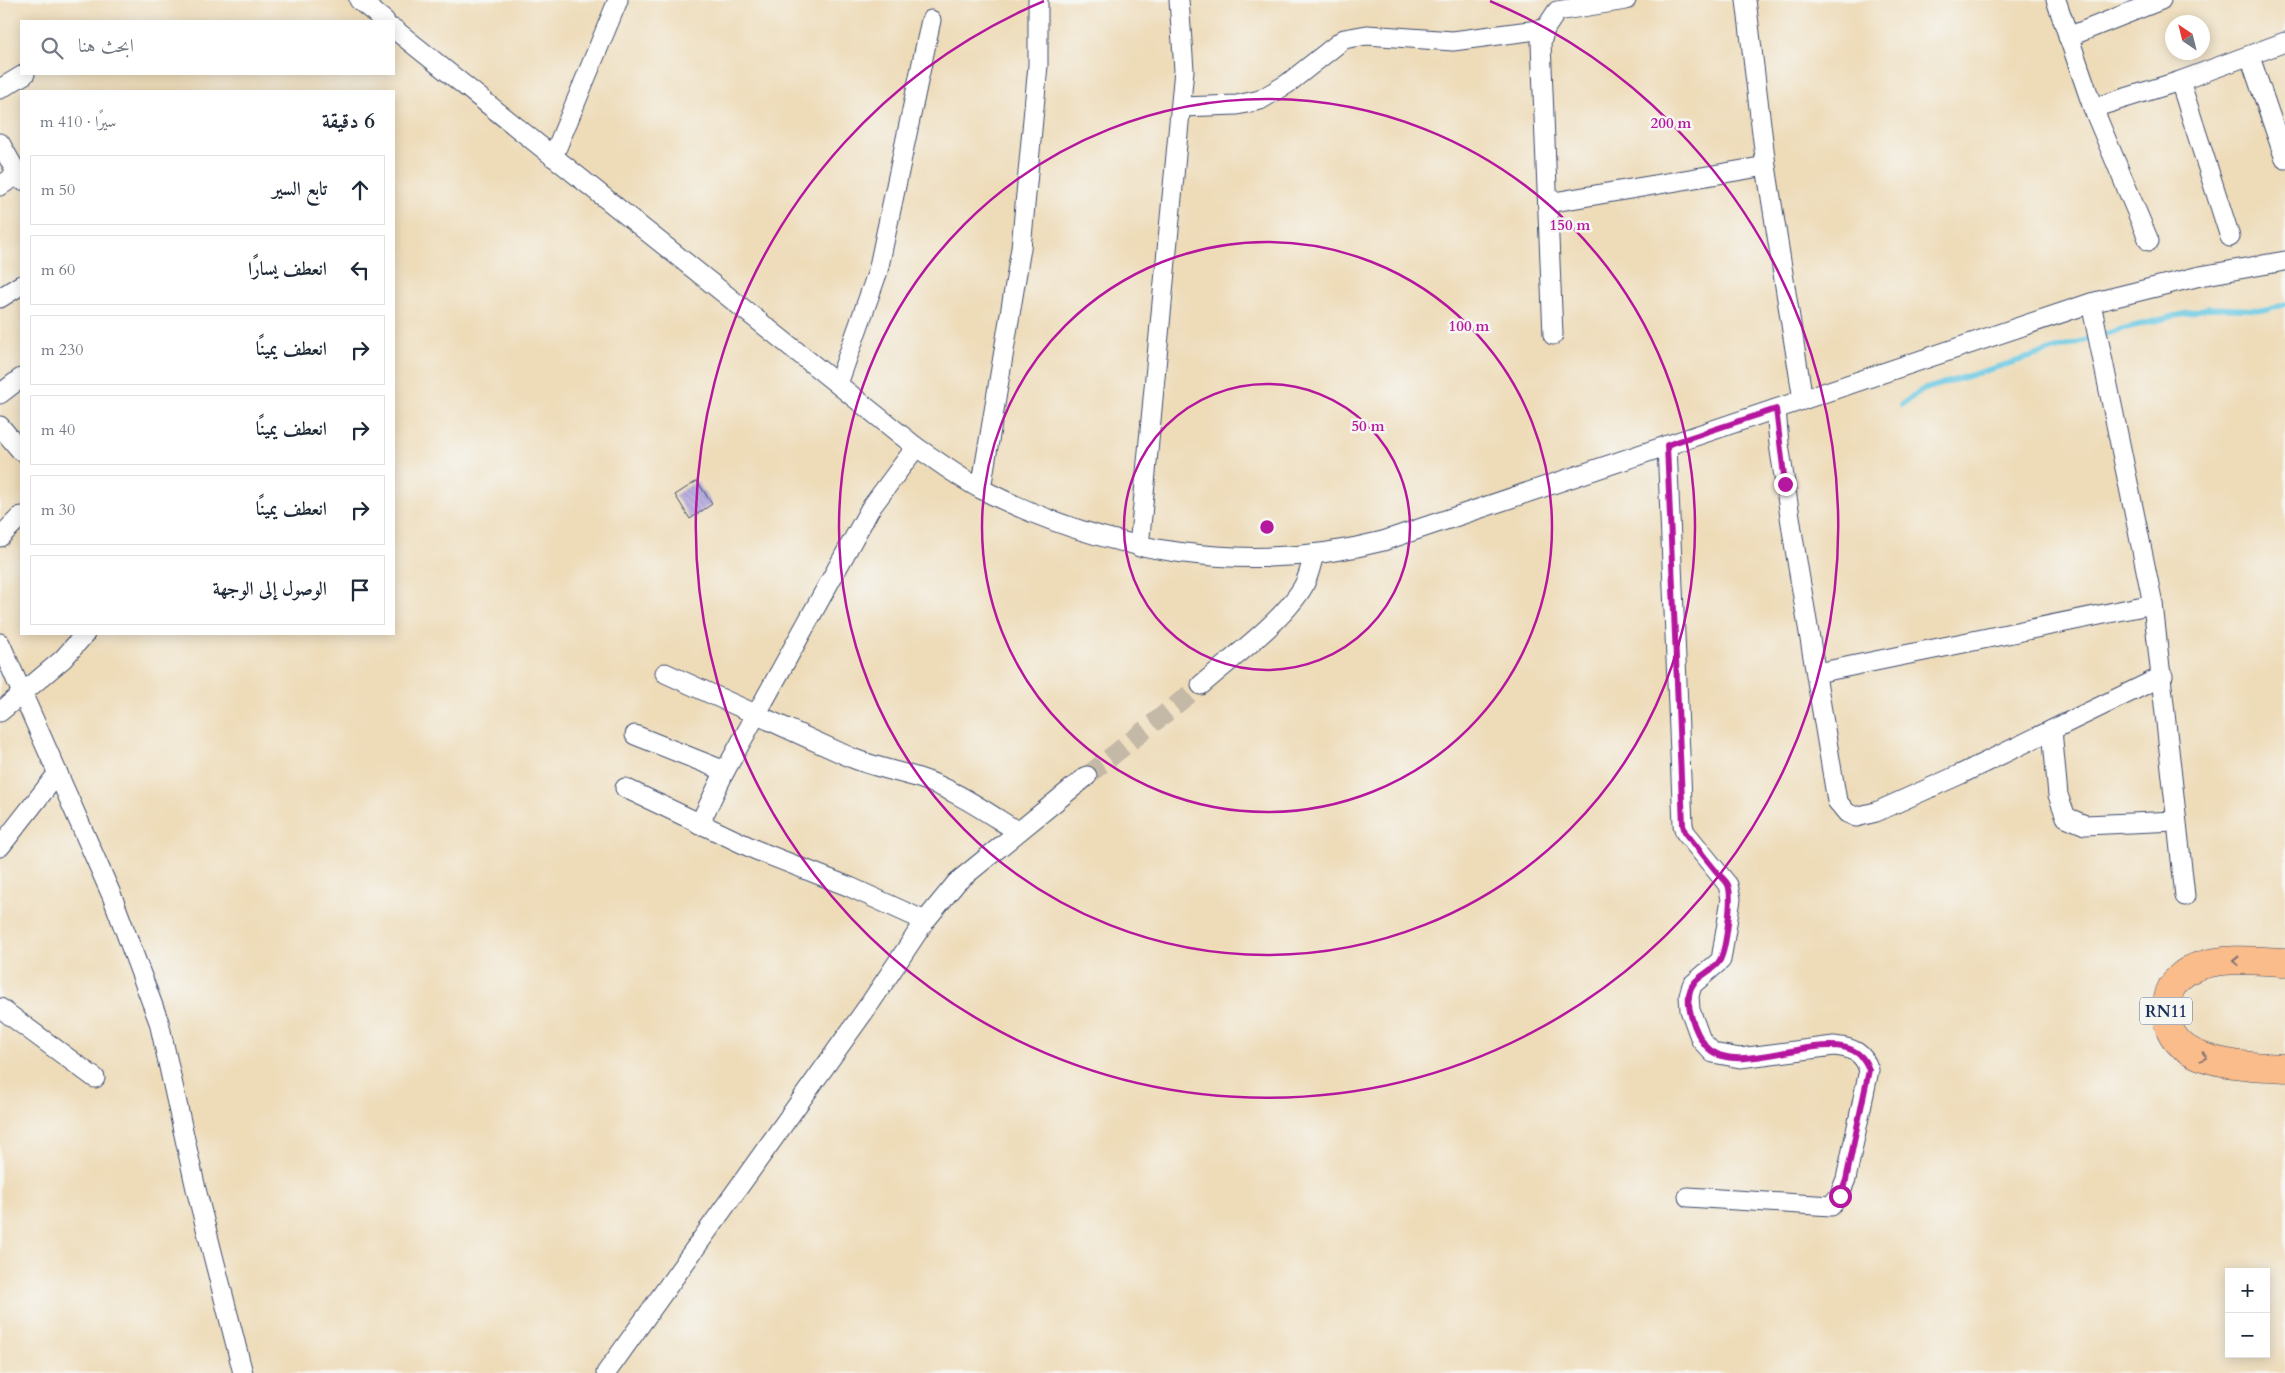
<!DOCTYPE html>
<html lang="ar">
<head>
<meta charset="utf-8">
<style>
  :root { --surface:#fff; --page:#f2f2f3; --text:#1f2937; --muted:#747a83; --line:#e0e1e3 }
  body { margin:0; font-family:Cardo,Amiri,serif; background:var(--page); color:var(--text); direction:rtl }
  .controls { position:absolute; right:15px; bottom:15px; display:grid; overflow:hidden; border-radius:0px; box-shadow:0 2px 12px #0003 }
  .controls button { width:45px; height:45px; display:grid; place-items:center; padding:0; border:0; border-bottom:1px solid var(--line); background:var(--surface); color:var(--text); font:25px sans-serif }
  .compass { position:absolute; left:2165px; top:15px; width:45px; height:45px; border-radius:50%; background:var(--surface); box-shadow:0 2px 12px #0003; rotate:325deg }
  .stop { position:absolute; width:15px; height:15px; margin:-11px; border:4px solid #b5179e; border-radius:50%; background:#fff }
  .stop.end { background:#b5179e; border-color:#fff; box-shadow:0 1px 5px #0008 }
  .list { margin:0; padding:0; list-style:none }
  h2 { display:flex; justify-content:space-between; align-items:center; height:65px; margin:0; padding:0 20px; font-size:21px }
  h2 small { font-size:16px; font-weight:400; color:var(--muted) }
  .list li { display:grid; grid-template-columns:32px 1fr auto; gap:15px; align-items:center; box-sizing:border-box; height:70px; margin:0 10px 10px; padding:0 10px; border:1px solid var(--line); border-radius:0px }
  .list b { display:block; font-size:19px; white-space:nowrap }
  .list em { font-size:16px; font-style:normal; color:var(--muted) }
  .icon { flex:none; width:28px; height:28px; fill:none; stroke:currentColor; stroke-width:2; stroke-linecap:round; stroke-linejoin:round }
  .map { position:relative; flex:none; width:2285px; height:1373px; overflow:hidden; direction:ltr }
  .search { position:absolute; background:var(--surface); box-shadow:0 2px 12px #0003; left:20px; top:20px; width:375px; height:55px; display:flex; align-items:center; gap:12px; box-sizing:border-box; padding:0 18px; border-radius:0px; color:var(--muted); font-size:19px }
  .panel { position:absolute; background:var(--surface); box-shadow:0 2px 12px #0003; left:20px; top:90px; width:375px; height:545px; border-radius:0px; direction:rtl }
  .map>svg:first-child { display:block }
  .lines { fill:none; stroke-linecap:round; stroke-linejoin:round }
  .stream { stroke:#64c7e2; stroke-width:5.5 }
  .building { fill:url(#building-back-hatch) }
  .street-tunnel { stroke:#c4b9a7; stroke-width:19; stroke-dasharray:19 9; stroke-linecap:butt }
  .street-casing { stroke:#3b496c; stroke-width:21 }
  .primary-casing { stroke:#3b496c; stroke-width:29 }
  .street { stroke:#fff; stroke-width:19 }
  .primary { stroke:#f9bc8a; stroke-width:28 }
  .oneway { stroke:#7f6e72 }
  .route { stroke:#b5179e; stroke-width:6 }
  .ring { fill:none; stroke:#b5179e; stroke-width:2.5 }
  .labels { text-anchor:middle; stroke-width:5; stroke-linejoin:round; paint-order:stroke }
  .shield { fill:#f6f6f2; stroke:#5d6b8a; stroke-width:1 }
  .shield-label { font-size:16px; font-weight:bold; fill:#1b2f5e }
  .centre { fill:#b5179e; stroke:#f6f6f2; stroke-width:2.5 }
  .ring-label { font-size:15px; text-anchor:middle; font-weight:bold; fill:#b5179e; stroke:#f6f6f2; stroke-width:5; stroke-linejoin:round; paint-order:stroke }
</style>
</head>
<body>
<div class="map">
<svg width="2285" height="1373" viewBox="0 0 2285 1373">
  <defs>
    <pattern id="building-back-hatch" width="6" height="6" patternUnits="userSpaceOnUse" patternTransform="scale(1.25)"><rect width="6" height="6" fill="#afa3dd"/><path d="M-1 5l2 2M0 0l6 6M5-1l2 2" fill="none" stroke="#8e85b6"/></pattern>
  </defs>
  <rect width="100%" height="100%" fill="#f6f6f2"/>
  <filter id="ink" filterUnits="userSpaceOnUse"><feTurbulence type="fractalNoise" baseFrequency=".02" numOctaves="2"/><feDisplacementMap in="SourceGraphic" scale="10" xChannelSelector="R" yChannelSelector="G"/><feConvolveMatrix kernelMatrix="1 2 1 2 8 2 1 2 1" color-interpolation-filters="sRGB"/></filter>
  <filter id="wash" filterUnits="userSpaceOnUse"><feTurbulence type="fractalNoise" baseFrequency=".0096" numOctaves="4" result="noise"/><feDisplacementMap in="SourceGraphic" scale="20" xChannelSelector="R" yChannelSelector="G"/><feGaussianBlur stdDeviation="1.12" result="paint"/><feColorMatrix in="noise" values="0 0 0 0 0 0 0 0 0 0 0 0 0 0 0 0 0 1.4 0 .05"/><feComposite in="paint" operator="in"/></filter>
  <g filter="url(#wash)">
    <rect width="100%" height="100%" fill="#eedcb9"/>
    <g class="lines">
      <path class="stream" d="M1901,405L1922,390L2122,329L2208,308L2267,310L2285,304"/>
    </g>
    <g id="blocks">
      <path class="building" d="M697,481L712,504L690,519L675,495Z"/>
    </g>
  </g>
  <g filter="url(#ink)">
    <use href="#blocks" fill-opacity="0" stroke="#3b496c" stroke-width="1"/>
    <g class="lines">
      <path class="street-tunnel" d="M1087,776L1201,685"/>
      <g class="street-casing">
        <g id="street">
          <path d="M359,0L385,21"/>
          <path d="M1746,0L1766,166L1803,400"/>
          <path d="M2056,0L2093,108L2149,241"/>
          <path d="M394,29L916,447C938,461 959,478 983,490C1106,553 1248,576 1383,541L2091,303L2200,276L2285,261"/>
          <path d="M2068,37L2161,0"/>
          <path d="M2250,57L2285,159"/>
          <path d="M2180,81L2230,237"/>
          <path d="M0,89L25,74"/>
          <path d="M1181,107L1237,105L1260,100L1287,84L1344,39L1367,35L1453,41L1545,29"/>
          <path d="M2093,108L2180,81L2285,42"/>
          <path d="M0,143L21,180"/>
          <path d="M553,157L618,0"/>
          <path d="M0,186L18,174"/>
          <path d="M1548,203L1766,166"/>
          <path d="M0,298L21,285"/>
          <path d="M2091,303L2153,604L2185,896"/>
          <path d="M1553,335L1541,43L1545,29L1557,11L1626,0"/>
          <path d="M838,384L878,271L931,20"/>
          <path d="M0,394L21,378"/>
          <path d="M1776,409L1779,444L1794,543L1837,801L1847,813L1856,817L1876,812L1961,774L2163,676"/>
          <path d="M0,426L21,451"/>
          <path d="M1667,445L1683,825L1685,832L1728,885L1731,899L1721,960L1692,985L1689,996L1690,1010L1701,1040L1713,1053L1740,1058L1834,1046C1853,1048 1863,1052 1869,1070L1846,1179L1839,1196L1831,1206L1688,1197"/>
          <path d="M981,489L1021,248L1038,65V0"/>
          <path d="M0,537L21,516"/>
          <path d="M1139,547L1184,70L1179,0"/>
          <path d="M0,643L112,896L159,1022L196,1189L243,1373"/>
          <path d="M665,673L852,758C874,767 897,771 919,778C954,789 986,812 1017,831"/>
          <path d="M1817,673L2153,604"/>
          <path d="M1201,685C1232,658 1283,621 1303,587C1309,576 1311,565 1314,554"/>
          <path d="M0,712L63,659L85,634"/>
          <path d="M2052,730L2058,795L2066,817L2085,825L2176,821"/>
          <path d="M635,735L725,771"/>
          <path d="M625,788L756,850L850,887L925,921"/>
          <path d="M699,825L725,771L870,509L916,447"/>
          <path d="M0,847L58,773"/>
          <path d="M0,1008L95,1078"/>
          <path d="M606,1373L871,1002L925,921L957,882L1087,776"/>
        </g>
      </g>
      <g class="primary-casing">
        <path id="primary" d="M2285,962C2258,961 2228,957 2202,965C2186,969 2171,981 2168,998C2155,1066 2239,1065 2285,1068"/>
      </g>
      <use href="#street" class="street"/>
      <use href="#primary" class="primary"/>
    </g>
    <defs><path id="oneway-chevron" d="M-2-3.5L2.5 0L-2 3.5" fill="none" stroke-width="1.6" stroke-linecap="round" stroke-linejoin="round" transform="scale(1.25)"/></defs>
    <g class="oneway">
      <use href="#oneway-chevron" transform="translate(2236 961) rotate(-180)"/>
      <use href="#oneway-chevron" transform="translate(2204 1057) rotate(15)"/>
    </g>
  </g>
  <g class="lines" filter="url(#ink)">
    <path class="route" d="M1785,484L1776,409L1667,445L1683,825L1685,832C1695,844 1705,858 1716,871C1719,875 1726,880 1728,885C1733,896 1726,949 1720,960C1714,971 1698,975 1692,986C1683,1002 1695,1033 1706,1046C1741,1086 1850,1010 1869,1070L1846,1180L1840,1196"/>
  </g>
  <g class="ring">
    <circle cx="1267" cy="527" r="143"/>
    <circle cx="1267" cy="527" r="285"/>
    <circle cx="1267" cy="527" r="428"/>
    <path d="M1490 1A571 571 0 1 1 1044 1"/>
  </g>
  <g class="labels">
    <rect class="shield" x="2140" y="997.5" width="52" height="27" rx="4"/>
    <g class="shield-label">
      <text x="2166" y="1017">RN11</text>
    </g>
  </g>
  <circle cx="1267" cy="527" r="8" class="centre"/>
  <g class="ring-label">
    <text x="1671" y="128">200 m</text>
    <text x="1570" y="230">150 m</text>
    <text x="1469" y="331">100 m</text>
    <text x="1368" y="431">50 m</text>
  </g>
</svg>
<div class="controls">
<button>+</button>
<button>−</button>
</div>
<svg class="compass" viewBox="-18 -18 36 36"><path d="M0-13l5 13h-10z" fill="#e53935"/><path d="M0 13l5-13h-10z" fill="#747a83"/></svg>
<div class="stop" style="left:1840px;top:1196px"></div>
<div class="stop end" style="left:1785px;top:484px"></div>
<div class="search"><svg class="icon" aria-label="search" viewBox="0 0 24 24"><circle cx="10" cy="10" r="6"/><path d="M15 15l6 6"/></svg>ابحث هنا</div>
<section class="panel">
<h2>6 دقيقة<small>سيرًا · 410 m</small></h2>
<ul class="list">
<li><svg class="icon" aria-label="ahead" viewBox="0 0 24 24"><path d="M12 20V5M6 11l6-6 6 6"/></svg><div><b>تابع السير</b></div><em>50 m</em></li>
<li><svg class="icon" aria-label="left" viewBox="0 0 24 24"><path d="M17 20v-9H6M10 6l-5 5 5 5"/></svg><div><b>انعطف يسارًا</b></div><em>60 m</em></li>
<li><svg class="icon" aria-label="right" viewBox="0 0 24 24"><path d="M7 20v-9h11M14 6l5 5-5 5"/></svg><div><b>انعطف يمينًا</b></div><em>230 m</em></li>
<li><svg class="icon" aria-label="right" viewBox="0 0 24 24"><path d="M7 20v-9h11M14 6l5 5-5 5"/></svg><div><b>انعطف يمينًا</b></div><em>40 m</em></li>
<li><svg class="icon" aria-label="right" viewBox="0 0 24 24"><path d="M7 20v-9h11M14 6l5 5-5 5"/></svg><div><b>انعطف يمينًا</b></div><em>30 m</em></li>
<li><svg class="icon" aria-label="arrive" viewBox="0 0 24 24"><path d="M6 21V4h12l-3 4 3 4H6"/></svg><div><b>الوصول إلى الوجهة</b></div></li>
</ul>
</section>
</div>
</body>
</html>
